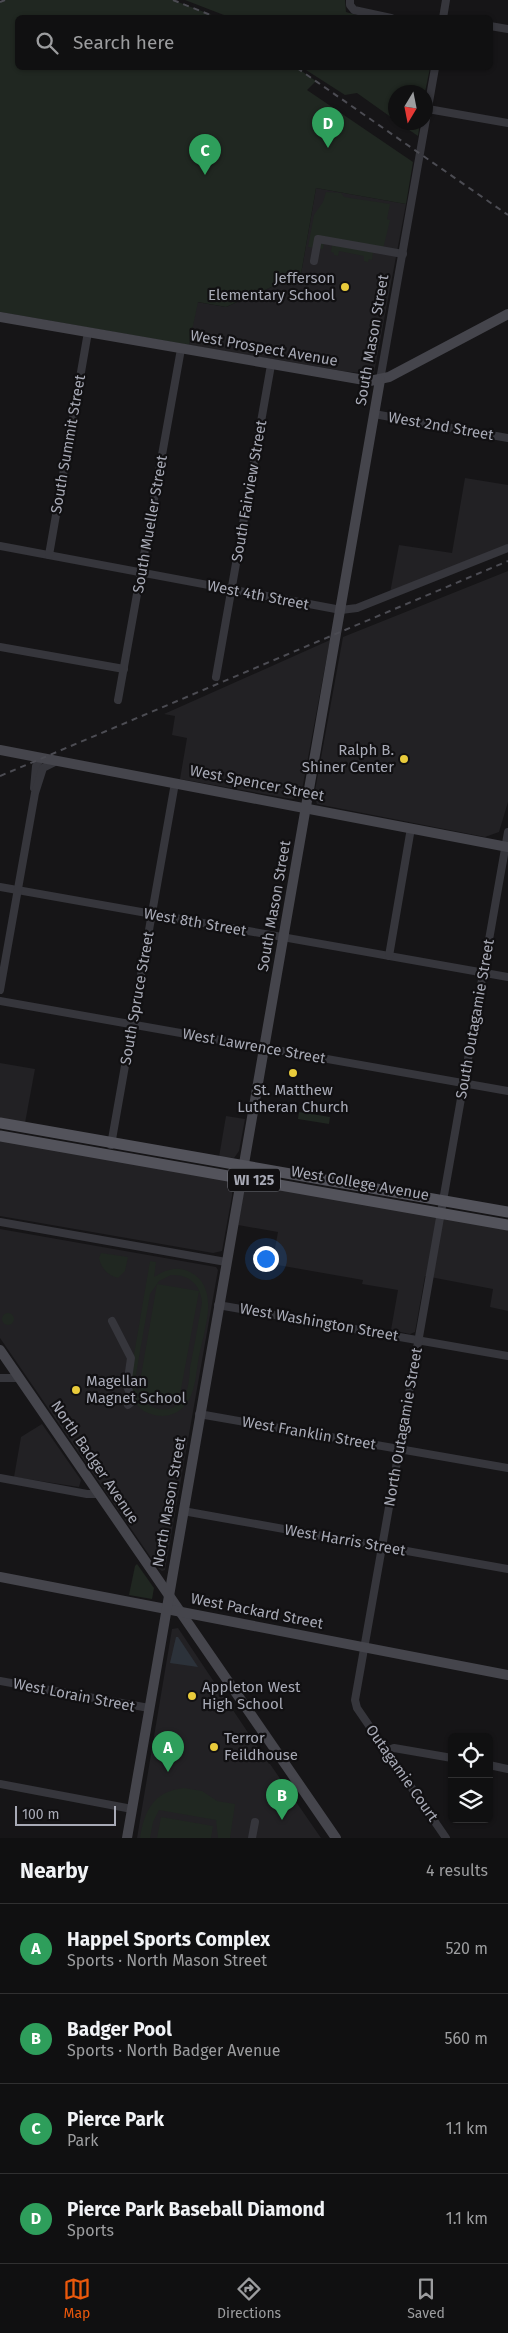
<!DOCTYPE html>
<html lang="en">
<head>
<meta charset="utf-8">
<style>
  :root { --surface:#101011; --page:#1e1e1f; --text:#f1f3f6; --muted:#9c9d9f; --line:#303031; --accent:#ea580c }
  body { margin:0; font-family:"Fira Sans",sans-serif; background:var(--page); color:var(--text) }
  .controls { position:absolute; right:15px; bottom:15px; display:grid; overflow:hidden; border-radius:8px; box-shadow:0 1px 4px #0004 }
  .controls button { width:45px; height:45px; display:grid; place-items:center; padding:0; border:0; border-bottom:1px solid var(--line); background:var(--surface); color:var(--text); font:25px sans-serif }
  .compass { position:absolute; left:388px; top:85px; width:45px; height:45px; border-radius:50%; background:var(--surface); box-shadow:0 1px 4px #0004; rotate:190deg }
  .scale { position:absolute; left:15px; bottom:12px; width:101px; box-sizing:border-box; padding-left:5px; border:2px solid #a8aab6; border-top:0; font-size:14px; line-height:18px; white-space:nowrap; color:#a8aab6; -webkit-text-stroke:4px #111012; paint-order:stroke }
  .you { position:absolute; left:265px; top:1258px; width:18px; height:18px; margin:-12px; border:4px solid #fff; border-radius:50%; background:#1a73e8; box-shadow:0 0 0 8px #1a73e833 }
  .badge { display:grid; place-items:center; width:32px; height:32px; border-radius:50%; background:var(--accent); color:#fff; font-size:16px; font-weight:700 }
  .pin { position:absolute; translate:-50% -41px; filter:drop-shadow(0 1px 2px #0008) }
  .pin::after { content:''; position:absolute; top:26px; width:18px; height:15px; background:inherit; clip-path:polygon(0 0,100% 0,50% 100%) }
  .list { margin:0; padding:0; list-style:none }
  h2 { display:flex; justify-content:space-between; align-items:center; height:65px; margin:0; padding:0 20px; font-size:21px }
  h2 small { font-size:16px; font-weight:400; color:var(--muted) }
  .list li { display:grid; grid-template-columns:32px 1fr auto; gap:15px; align-items:center; box-sizing:border-box; height:90px; padding:0 20px; border-top:1px solid var(--line) }
  .list b { display:block; font-size:19px; white-space:nowrap }
  .list p { margin:0; font-size:16px; white-space:nowrap; color:var(--muted) }
  .list em { font-size:16px; font-style:normal; color:var(--muted) }
  .icon { flex:none; width:28px; height:28px; fill:none; stroke:currentColor; stroke-width:2; stroke-linecap:round; stroke-linejoin:round }
  .map { position:relative; flex:none; width:508px; height:1838px; overflow:hidden }
  .search { position:absolute; background:var(--surface); box-shadow:0 1px 4px #0004; left:15px; right:15px; top:15px; height:55px; display:flex; align-items:center; gap:12px; box-sizing:border-box; padding:0 18px; border-radius:8px; color:var(--muted); font-size:19px }
  .sheet { height:425px; background:var(--surface) }
  nav { display:flex; justify-content:space-around; align-items:center; box-sizing:border-box; height:70px; border-top:1px solid var(--line); background:var(--surface); font-size:14px; color:var(--muted) }
  nav a { display:grid; justify-items:center; gap:2px }
  nav .on { color:var(--accent) }
  .map>svg:first-child { display:block }
  .built { fill:#222124 }
  .green { fill:#202721; fill-rule:evenodd }
  .water { fill:#2c323a }
  .lines { fill:none; stroke-linecap:round; stroke-linejoin:round }
  .street { stroke:#36363c; stroke-width:8 }
  .secondary { stroke:#45454c; stroke-width:10 }
  .primary { stroke:#53535b; stroke-width:11 }
  .rail { stroke:#4c4c53; stroke-width:2; stroke-dasharray:6 5; stroke-linecap:butt }
  .poi-dot { fill:#e9cb3b; stroke:#111012; stroke-width:2 }
  .labels { text-anchor:middle; stroke-width:4.5; stroke-linejoin:round; paint-order:stroke }
  .shield { fill:#111012; stroke:#7b7c85; stroke-width:1 }
  .shield-label { font-size:14px; font-weight:bold; fill:#a8aab6 }
  .poi-label { font-size:15px; fill:#a8aab6; stroke:#111012; text-anchor:start }
  .street-label { font-size:15px; fill:#a8aab6; stroke:#111012 }
</style>
</head>
<body>
<div class="map">
<svg width="508" height="1838" viewBox="0 0 508 1838">
  <rect width="100%" height="100%" fill="#161517"/>
  <g class="built">
    <path d="M316,188L406,204L374,373L369,374L342,371L189,345L197,302L226,307L301,274Z"/>
    <path d="M465,478L508,485V546L390,593L399,545L452,553Z"/>
    <path d="M508,571V802L499,832L485,837L317,804L314,796L343,637Z"/>
    <path d="M330,640L302,790L299,797L292,799L180,779L187,738L172,735L175,716L164,714Z"/>
    <path d="M0,1063L35,1069L25,1123L0,1118Z"/>
    <path d="M226,1116L245,1119L239,1151L234,1158L219,1157Z"/>
    <path d="M0,1140L229,1180L232,1185V1196L222,1251L213,1253L0,1216Z"/>
    <path d="M249,1184L508,1229V1311L490,1307L493,1289L425,1276L415,1332L410,1334L391,1330L398,1290L362,1284L363,1280L272,1264L278,1232L238,1225L244,1191Z"/>
    <path d="M0,1229L216,1267L218,1270L165,1570L162,1571L158,1568L0,1338Z"/>
    <path d="M42,1424L81,1480L79,1487L14,1477L21,1437Z"/>
    <path d="M178,1628L269,1764H270L321,1838H137L172,1629Z"/>
  </g>
  <g class="green">
    <path d="M5,0H173L217,17H218L18,18V68H297L316,81L307,90L413,162L406,204L316,188L301,274L226,307L198,302L189,345L0,312V2Z"/>
    <path d="M185,0H345L346,12L363,17H229Z"/>
    <path d="M303,68H430L425,92H396L395,120L357,93L345,95Z"/>
    <path d="M399,123H420L418,136Z"/>
    <path d="M326,192L341,193L344,197L390,204L387,219L390,220L382,253L373,252L372,260L369,259L368,262L364,261V256L339,251L338,256L334,255V253L331,252L332,245L324,243L323,249L308,247L314,215L323,202Z"/>
    <path d="M299,1112L330,1117L329,1124L298,1119Z"/>
    <path d="M101,1253L128,1257L125,1271L118,1278C108,1276 101,1268 99,1258Z"/>
    <path d="M150,1261L156,1262L154,1277C165,1270 177,1265 190,1272C221,1288 204,1330 199,1356C196,1371 196,1392 186,1404C177,1416 162,1419 148,1413C134,1407 130,1393 130,1378ZM171,1275C189,1274 201,1285 202,1303C198,1325 194,1347 190,1368C189,1377 189,1387 185,1395C172,1422 135,1408 135,1380L150,1294L159,1281Z"/>
    <path d="M157,1284L199,1291L179,1400L138,1393Z"/>
    <circle cx="8" cy="1319" r="6"/>
    <path d="M137,1564L154,1588L152,1599L129,1595L135,1566Z"/>
    <path d="M184,1788L202,1791L217,1801L235,1804L230,1838H218L216,1820L159,1810L153,1822L150,1838H140C144,1811 154,1791 184,1788Z"/>
    <path d="M161,1817L213,1826L211,1838H157Z"/>
  </g>
  <path class="water" d="M176,1637H178L198,1667L170,1663Z"/>
  <g class="lines">
    <g class="street">
      <path d="M350,0V5L354,10L391,18"/>
      <path d="M443,18L446,0"/>
      <path d="M490,26L508,29"/>
      <path d="M428,109L508,123"/>
      <path d="M314,261L318,239L403,254"/>
      <path d="M380,380L435,68"/>
      <path d="M374,414L508,438"/>
      <path d="M0,546L341,610L357,608L508,548"/>
      <path d="M49,555L88,332"/>
      <path d="M0,647L124,669"/>
      <path d="M216,677L271,365"/>
      <path d="M118,700L181,349"/>
      <path d="M34,788L36,766L41,758"/>
      <path d="M0,887L508,977"/>
      <path d="M389,956L411,828"/>
      <path d="M0,990L35,793L43,768L57,761"/>
      <path d="M0,1001L508,1091"/>
      <path d="M111,1145L175,783"/>
      <path d="M0,1222L226,1262"/>
      <path d="M218,1305L508,1356"/>
      <path d="M112,1321L131,1358L127,1386L133,1401L128,1405"/>
      <path d="M0,1378H19"/>
      <path d="M199,1414L508,1468"/>
      <path d="M0,1478L87,1494H98"/>
      <path d="M183,1511L508,1569"/>
      <path d="M0,1681L149,1708"/>
      <path d="M387,1751L394,1748L452,1758"/>
      <path d="M489,1765L508,1769"/>
      <path d="M0,1784L132,1809"/>
      <path d="M252,1838L255,1822"/>
      <path d="M446,1838L357,1708L355,1700L508,832"/>
    </g>
    <g class="secondary">
      <path d="M0,317L370,381L389,377L508,314"/>
      <path d="M0,750L508,847"/>
      <path d="M0,1350L336,1838"/>
      <path d="M0,1577L508,1675"/>
      <path d="M127,1838L380,380"/>
    </g>
    <g class="primary">
      <path d="M0,1123L508,1212"/>
      <path d="M0,1136L508,1225"/>
    </g>
    <g class="rail">
      <path d="M173,0L218,18"/>
      <path d="M0,2L5,0"/>
      <path d="M297,68L508,215"/>
      <path d="M0,776L508,561"/>
    </g>
  </g>
  <g class="poi-dot">
    <circle cx="345" cy="287" r="5"/>
    <circle cx="404" cy="759" r="5"/>
    <circle cx="293" cy="1073" r="5"/>
    <circle cx="76" cy="1390" r="5"/>
    <circle cx="192" cy="1696" r="5"/>
    <circle cx="214" cy="1747" r="5"/>
  </g>
  <g class="labels">
    <rect class="shield" x="228" y="1168.5" width="52" height="23" rx="4"/>
    <g class="shield-label">
      <text x="254" y="1185">WI 125</text>
    </g>
    <g class="poi-label">
      <text x="335" y="283" text-anchor="end">Jefferson<tspan x="335" dy="17">Elementary School</tspan></text>
      <text x="394" y="755" text-anchor="end">Ralph B.<tspan x="394" dy="17">Shiner Center</tspan></text>
      <text x="293" y="1095" text-anchor="middle">St. Matthew<tspan x="293" dy="17">Lutheran Church</tspan></text>
      <text x="86" y="1386">Magellan<tspan x="86" dy="17">Magnet School</tspan></text>
      <text x="202" y="1692">Appleton West<tspan x="202" dy="17">High School</tspan></text>
      <text x="224" y="1743">Terror<tspan x="224" dy="17">Feildhouse</tspan></text>
    </g>
    <g class="street-label">
      <text transform="translate(372 340) rotate(-80)" y="5">South Mason Street</text>
      <text transform="translate(264 348) rotate(10)" y="5">West Prospect Avenue</text>
      <text transform="translate(441 426) rotate(10)" y="5">West 2nd Street</text>
      <text transform="translate(68 444) rotate(-80)" y="5">South Summit Street</text>
      <text transform="translate(249 491) rotate(-80)" y="5">South Fairview Street</text>
      <text transform="translate(150 524) rotate(-80)" y="5">South Mueller Street</text>
      <text transform="translate(258 595) rotate(11)" y="5">West 4th Street</text>
      <text transform="translate(257 783) rotate(11)" y="5">West Spencer Street</text>
      <text transform="translate(274 906) rotate(-80)" y="5">South Mason Street</text>
      <text transform="translate(195 922) rotate(10)" y="5">West 8th Street</text>
      <text transform="translate(137 998) rotate(-80)" y="5">South Spruce Street</text>
      <text transform="translate(475 1019) rotate(-80)" y="5">South Outagamie Street</text>
      <text transform="translate(254 1046) rotate(10)" y="5">West Lawrence Street</text>
      <text transform="translate(360 1183) rotate(10)" y="5">West College Avenue</text>
      <text transform="translate(319 1322) rotate(10)" y="5">West Washington Street</text>
      <text transform="translate(403 1427) rotate(-80)" y="5">North Outagamie Street</text>
      <text transform="translate(309 1433) rotate(10)" y="5">West Franklin Street</text>
      <text transform="translate(95 1462) rotate(56)" y="5">North Badger Avenue</text>
      <text transform="translate(169 1502) rotate(-80)" y="5">North Mason Street</text>
      <text transform="translate(345 1540) rotate(10)" y="5">West Harris Street</text>
      <text transform="translate(257 1611) rotate(11)" y="5">West Packard Street</text>
      <text transform="translate(74 1695) rotate(11)" y="5">West Lorain Street</text>
      <text transform="translate(402 1773) rotate(55)" y="5">Outagamie Court</text>
    </g>
  </g>
</svg>
<div class="controls">
<button><svg class="icon" aria-label="locate" viewBox="0 0 24 24"><circle cx="12" cy="12" r="6"/><path d="M12 2v4M12 18v4M2 12h4M18 12h4"/></svg></button>
<button><svg class="icon" aria-label="layers" viewBox="0 0 24 24"><path d="M12 4l9 5-9 5-9-5zM3 14l9 5 9-5"/></svg></button>
</div>
<svg class="compass" viewBox="-18 -18 36 36"><path d="M0-13l5 13h-10z" fill="#e53935"/><path d="M0 13l5-13h-10z" fill="#9c9d9f"/></svg>
<div class="scale">100 m</div>
<div class="you"></div>
<div class="pin badge" style="left:168px;top:1772px;background:#2e9e5b">A</div>
<div class="pin badge" style="left:282px;top:1820px;background:#2e9e5b">B</div>
<div class="pin badge" style="left:205px;top:175px;background:#2e9e5b">C</div>
<div class="pin badge" style="left:328px;top:148px;background:#2e9e5b">D</div>
<div class="search"><svg class="icon" aria-label="search" viewBox="0 0 24 24"><circle cx="10" cy="10" r="6"/><path d="M15 15l6 6"/></svg>Search here</div>
</div>
<section class="sheet">
<h2>Nearby<small>4 results</small></h2>
<ul class="list">
<li><span class="badge" style="background:#2e9e5b">A</span><div><b>Happel Sports Complex</b><p>Sports · North Mason Street</p></div><em>520 m</em></li>
<li><span class="badge" style="background:#2e9e5b">B</span><div><b>Badger Pool</b><p>Sports · North Badger Avenue</p></div><em>560 m</em></li>
<li><span class="badge" style="background:#2e9e5b">C</span><div><b>Pierce Park</b><p>Park</p></div><em>1.1 km</em></li>
<li><span class="badge" style="background:#2e9e5b">D</span><div><b>Pierce Park Baseball Diamond</b><p>Sports</p></div><em>1.1 km</em></li>
</ul>
</section>
<nav>
<a class="on"><svg class="icon" aria-label="map" viewBox="0 0 24 24"><path d="M3 6l6-2 6 2 6-2v14l-6 2-6-2-6 2zM9 4v14M15 6v14"/></svg>Map</a>
<a><svg class="icon" aria-label="directions" viewBox="0 0 24 24"><path d="M12 3l9 9-9 9-9-9zM9 14v-3h6M13 9l2 2-2 2"/></svg>Directions</a>
<a><svg class="icon" aria-label="saved" viewBox="0 0 24 24"><path d="M7 4h10v16l-5-4-5 4z"/></svg>Saved</a>
</nav>
</body>
</html>
